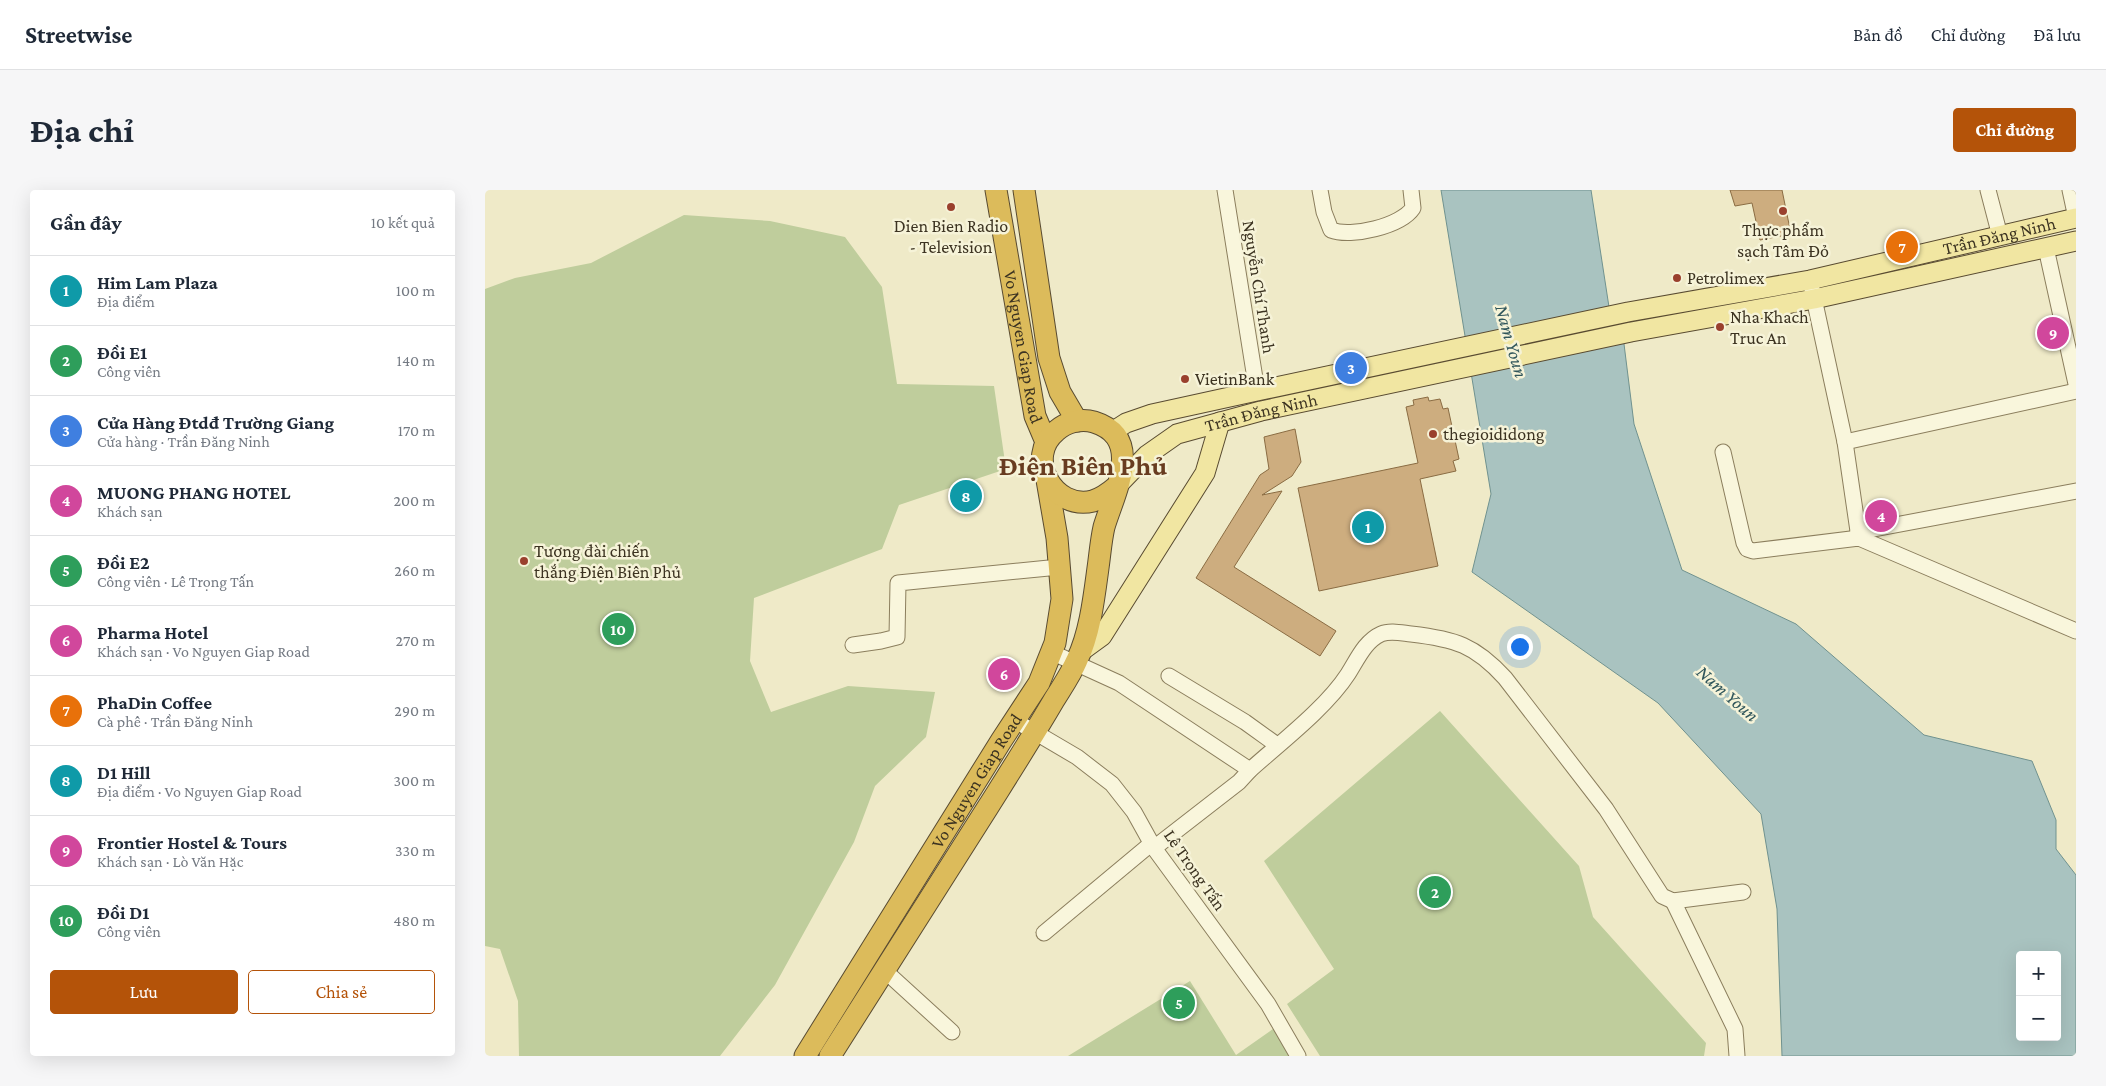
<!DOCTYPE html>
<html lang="vi">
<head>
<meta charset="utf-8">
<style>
  :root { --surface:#fff; --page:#f6f6f7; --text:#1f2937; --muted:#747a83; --line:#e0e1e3; --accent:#b45309 }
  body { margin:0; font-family:"Crimson Pro",serif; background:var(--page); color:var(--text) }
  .controls { position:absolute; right:15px; bottom:15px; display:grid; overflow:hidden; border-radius:5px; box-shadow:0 5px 20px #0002 }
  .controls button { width:45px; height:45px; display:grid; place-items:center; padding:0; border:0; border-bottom:1px solid var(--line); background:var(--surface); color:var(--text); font:25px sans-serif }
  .you { position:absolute; left:1034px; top:456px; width:18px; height:18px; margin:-12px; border:4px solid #fff; border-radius:50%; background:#1a73e8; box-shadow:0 0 0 8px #1a73e833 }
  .badge { display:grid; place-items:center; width:32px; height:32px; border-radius:50%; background:var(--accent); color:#fff; font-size:16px; font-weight:700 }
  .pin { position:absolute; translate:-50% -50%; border:2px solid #fff; box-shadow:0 1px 5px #0006 }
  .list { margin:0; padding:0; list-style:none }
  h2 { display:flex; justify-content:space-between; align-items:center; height:65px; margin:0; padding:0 20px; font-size:21px }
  h2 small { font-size:16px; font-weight:400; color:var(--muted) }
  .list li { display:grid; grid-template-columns:32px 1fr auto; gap:15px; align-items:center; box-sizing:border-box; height:70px; padding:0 20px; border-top:1px solid var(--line) }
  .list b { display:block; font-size:19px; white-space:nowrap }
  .list p { margin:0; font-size:16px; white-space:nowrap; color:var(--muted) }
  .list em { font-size:16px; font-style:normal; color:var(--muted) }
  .actions { display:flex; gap:10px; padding:15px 20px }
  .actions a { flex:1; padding:11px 0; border:1px solid var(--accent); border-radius:5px; text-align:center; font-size:18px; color:var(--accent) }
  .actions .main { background:var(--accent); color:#fff }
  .map { position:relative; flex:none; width:1591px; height:866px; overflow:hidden; border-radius:5px }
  header { display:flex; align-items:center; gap:30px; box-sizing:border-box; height:70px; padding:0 25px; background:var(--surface); border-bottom:1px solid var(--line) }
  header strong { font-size:24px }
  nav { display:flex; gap:28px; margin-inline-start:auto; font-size:18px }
  .intro { display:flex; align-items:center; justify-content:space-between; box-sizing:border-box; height:120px; padding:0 30px }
  h1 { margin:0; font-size:35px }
  .button { padding:12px 22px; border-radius:5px; background:var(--accent); color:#fff; font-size:18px; font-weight:700 }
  main { display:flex; gap:30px; padding:0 30px }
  aside { flex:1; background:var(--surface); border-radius:5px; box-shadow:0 5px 20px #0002 }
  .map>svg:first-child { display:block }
  .green { fill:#bfcd9c }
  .water { fill:#a9c3c0; stroke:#70928f; fill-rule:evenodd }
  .building { fill:#cdad7f; stroke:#8a6c43 }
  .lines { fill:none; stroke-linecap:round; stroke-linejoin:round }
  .minor-casing { stroke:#8b7e5d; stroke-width:17 }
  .major-casing { stroke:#594b31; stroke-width:21 }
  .highway-casing { stroke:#594b31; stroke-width:23 }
  .minor { stroke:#f9f6dc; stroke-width:15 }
  .major { stroke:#f1e6a2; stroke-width:19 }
  .highway { stroke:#dcbb5b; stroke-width:21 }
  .poi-dot { fill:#9a402d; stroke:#f6f3d8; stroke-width:2 }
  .labels { text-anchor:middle; stroke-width:5; stroke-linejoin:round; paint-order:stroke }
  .poi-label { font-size:18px; fill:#3c3321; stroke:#f6f3d8; text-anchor:start }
  .street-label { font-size:18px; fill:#3c3321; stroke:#f6f3d8 }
  .water-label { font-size:19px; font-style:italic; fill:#30565b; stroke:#f6f3d8 }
  .town-label { font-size:28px; font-weight:bold; fill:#683c20; stroke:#f6f3d8 }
</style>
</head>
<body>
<header>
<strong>Streetwise</strong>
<nav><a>Bản đồ</a><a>Chỉ đường</a><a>Đã lưu</a></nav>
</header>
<div class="intro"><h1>Địa chỉ</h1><a class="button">Chỉ đường</a></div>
<main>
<aside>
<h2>Gần đây<small>10 kết quả</small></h2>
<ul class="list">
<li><span class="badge" style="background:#0f9aa8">1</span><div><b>Him Lam Plaza</b><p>Địa điểm</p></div><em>100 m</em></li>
<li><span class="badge" style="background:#2e9e5b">2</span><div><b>Đồi E1</b><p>Công viên</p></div><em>140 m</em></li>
<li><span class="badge" style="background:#3f7fe0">3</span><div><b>Cửa Hàng Đtdđ Trường Giang</b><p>Cửa hàng · Trần Đăng Ninh</p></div><em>170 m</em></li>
<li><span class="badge" style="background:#d1479c">4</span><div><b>MUONG PHANG HOTEL</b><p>Khách sạn</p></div><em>200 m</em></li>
<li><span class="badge" style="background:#2e9e5b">5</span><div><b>Đồi E2</b><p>Công viên · Lê Trọng Tấn</p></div><em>260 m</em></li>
<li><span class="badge" style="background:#d1479c">6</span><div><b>Pharma Hotel</b><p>Khách sạn · Vo Nguyen Giap Road</p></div><em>270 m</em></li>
<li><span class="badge" style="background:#e8710a">7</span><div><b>PhaDin Coffee</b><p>Cà phê · Trần Đăng Ninh</p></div><em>290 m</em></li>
<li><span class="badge" style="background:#0f9aa8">8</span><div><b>D1 Hill</b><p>Địa điểm · Vo Nguyen Giap Road</p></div><em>300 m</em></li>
<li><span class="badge" style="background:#d1479c">9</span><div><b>Frontier Hostel &amp; Tours</b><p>Khách sạn · Lò Văn Hặc</p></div><em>330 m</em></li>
<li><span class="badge" style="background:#2e9e5b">10</span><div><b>Đồi D1</b><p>Công viên</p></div><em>480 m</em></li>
</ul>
<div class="actions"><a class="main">Lưu</a><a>Chia sẻ</a></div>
</aside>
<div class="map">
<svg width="1591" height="866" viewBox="0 0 1591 866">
  <rect width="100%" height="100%" fill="#efeac8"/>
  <g class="green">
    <path d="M199,25L285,31L360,47L397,97L412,194L509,196L521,279L414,315L397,359L269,408L265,471L286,522L363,496L450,502L441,547L390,596L369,652L290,795L235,866H34L33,811L15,759L0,756V99L30,88L106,73Z"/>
    <path d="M955,521L1094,676L1108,727L1221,853L1219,866H835L802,814L849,779L779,671Z"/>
    <path d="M705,791L751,865L795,834L812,866H583Z"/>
  </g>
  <path class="water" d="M956,0H1106L1124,117L1139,154L1149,234L1197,380L1311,434L1439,545L1547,571L1571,630V659L1591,685V866H1297L1292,719L1276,624L1173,513L987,382L1006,304ZM1535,765H1572V847H1535Z"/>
  <g class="building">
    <path d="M1245,0H1297L1306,44L1275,50L1267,13L1250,16Z"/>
    <path d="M943,207L944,211L955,209L958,219L963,218L974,269L968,271L971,281L935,289L953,376L834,401L813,298L933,273L921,217L929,215L928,210Z"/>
    <path d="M810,239L816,272L807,286L777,305L797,301L749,377L851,441L835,466L711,388L775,285L784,279L779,247Z"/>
  </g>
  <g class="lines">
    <g class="minor-casing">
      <g id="minor">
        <path d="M740,0L772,201"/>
        <path d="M835,0L839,22L846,40C866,48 916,36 928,18L926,0"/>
        <path d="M1503,0L1515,46"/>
        <path d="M1585,0L1591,28"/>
        <path d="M1561,58L1591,194"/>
        <path d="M1327,99L1360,252L1374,348"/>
        <path d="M1360,252L1591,201"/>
        <path d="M1238,262L1259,353L1262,359L1268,361L1374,348L1591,441"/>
        <path d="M1373,342L1591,301"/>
        <path d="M368,455L396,451L412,447L413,393L574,377"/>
        <path d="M566,462L634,493L765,580"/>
        <path d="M684,486L760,532L792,555"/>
        <path d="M529,530L592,567L627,594L649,622L669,658L783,814L813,866"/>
        <path d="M669,658L754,592L765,580C795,553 841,518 863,484C872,470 880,451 896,444C905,440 917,443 926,444C970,449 990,455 1020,488L1121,619L1177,706L1188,711L1258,702"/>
        <path d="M1188,711L1250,839L1252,866"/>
        <path d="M559,743L667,653"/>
        <path d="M399,780L467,842"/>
      </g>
    </g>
    <g class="major-casing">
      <g id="major">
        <path id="s1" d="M627,242L641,233L667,224L772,201L1143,122L1325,90L1591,28"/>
        <path id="s2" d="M631,297L662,265L692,244L776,221L1146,142L1329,109L1591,51"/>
        <path d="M595,462L617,446L720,283L735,232"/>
      </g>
    </g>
    <g class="highway-casing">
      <g id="highway">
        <path id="s3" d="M511,0L550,226L561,252"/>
        <path d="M539,0L564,168L575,202L592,231"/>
        <path id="s4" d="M320,866L516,551L554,493L570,453L577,409L572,348L562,290"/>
        <path d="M345,866C397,783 450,700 503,617C525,582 548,546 569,510C577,497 586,484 592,470C605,443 609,408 613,378C615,364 616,350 619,337C629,303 660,248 609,232C596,228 581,232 571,241C539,267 568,321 608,311C617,308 624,303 631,297"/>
      </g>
    </g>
    <use href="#minor" class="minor"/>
    <use href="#major" class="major"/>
    <use href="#highway" class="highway"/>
  </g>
  <g class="poi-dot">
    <circle cx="466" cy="17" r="5"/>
    <circle cx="1298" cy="21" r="5"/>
    <circle cx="1192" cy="88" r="5"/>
    <circle cx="1235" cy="137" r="5"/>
    <circle cx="700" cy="189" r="5"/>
    <circle cx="948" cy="244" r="5"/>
    <circle cx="39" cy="371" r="5"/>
  </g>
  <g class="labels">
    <g class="poi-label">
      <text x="466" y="42" text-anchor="middle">Dien Bien Radio<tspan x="466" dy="21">- Television</tspan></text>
      <text x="1298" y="46" text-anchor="middle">Thực phẩm<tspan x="1298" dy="21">sạch Tâm Đỏ</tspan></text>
      <text x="1202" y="94">Petrolimex</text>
      <text x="1245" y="133">Nha Khach<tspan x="1245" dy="21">Truc An</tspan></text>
      <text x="710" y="195">VietinBank</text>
      <text x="958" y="250">thegioididong</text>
      <text x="49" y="367">Tượng đài chiến<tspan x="49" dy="21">thắng Điện Biên Phủ</tspan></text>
    </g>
    <g class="street-label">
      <text dy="6" stroke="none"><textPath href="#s1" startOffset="910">Trần Đăng Ninh</textPath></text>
      <text transform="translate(774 97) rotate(81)" y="6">Nguyễn Chí Thanh</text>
      <text dy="6" stroke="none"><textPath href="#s3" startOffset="159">Vo Nguyen Giap Road</textPath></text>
      <text dy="6" stroke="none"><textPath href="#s2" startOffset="168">Trần Đăng Ninh</textPath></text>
      <text dy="6" stroke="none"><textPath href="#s4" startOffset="324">Vo Nguyen Giap Road</textPath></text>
      <text transform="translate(710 680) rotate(55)" y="6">Lê Trọng Tấn</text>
    </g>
    <g class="water-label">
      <text transform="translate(1027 151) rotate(74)" y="7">Nam Youn</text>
      <text transform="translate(1243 503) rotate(41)" y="7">Nam Youn</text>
    </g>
    <g class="town-label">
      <text x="598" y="285">Điện Biên Phủ</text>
    </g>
  </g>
</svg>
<div class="controls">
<button>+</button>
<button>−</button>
</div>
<div class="you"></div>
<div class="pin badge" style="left:883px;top:337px;background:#0f9aa8">1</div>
<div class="pin badge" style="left:950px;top:702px;background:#2e9e5b">2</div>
<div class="pin badge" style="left:866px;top:178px;background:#3f7fe0">3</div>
<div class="pin badge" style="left:1396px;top:326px;background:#d1479c">4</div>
<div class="pin badge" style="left:694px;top:813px;background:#2e9e5b">5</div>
<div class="pin badge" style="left:519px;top:484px;background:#d1479c">6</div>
<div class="pin badge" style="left:1417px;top:57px;background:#e8710a">7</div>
<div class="pin badge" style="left:481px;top:306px;background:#0f9aa8">8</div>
<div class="pin badge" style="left:1568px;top:143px;background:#d1479c">9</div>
<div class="pin badge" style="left:133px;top:439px;background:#2e9e5b">10</div>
</div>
</main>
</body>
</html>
